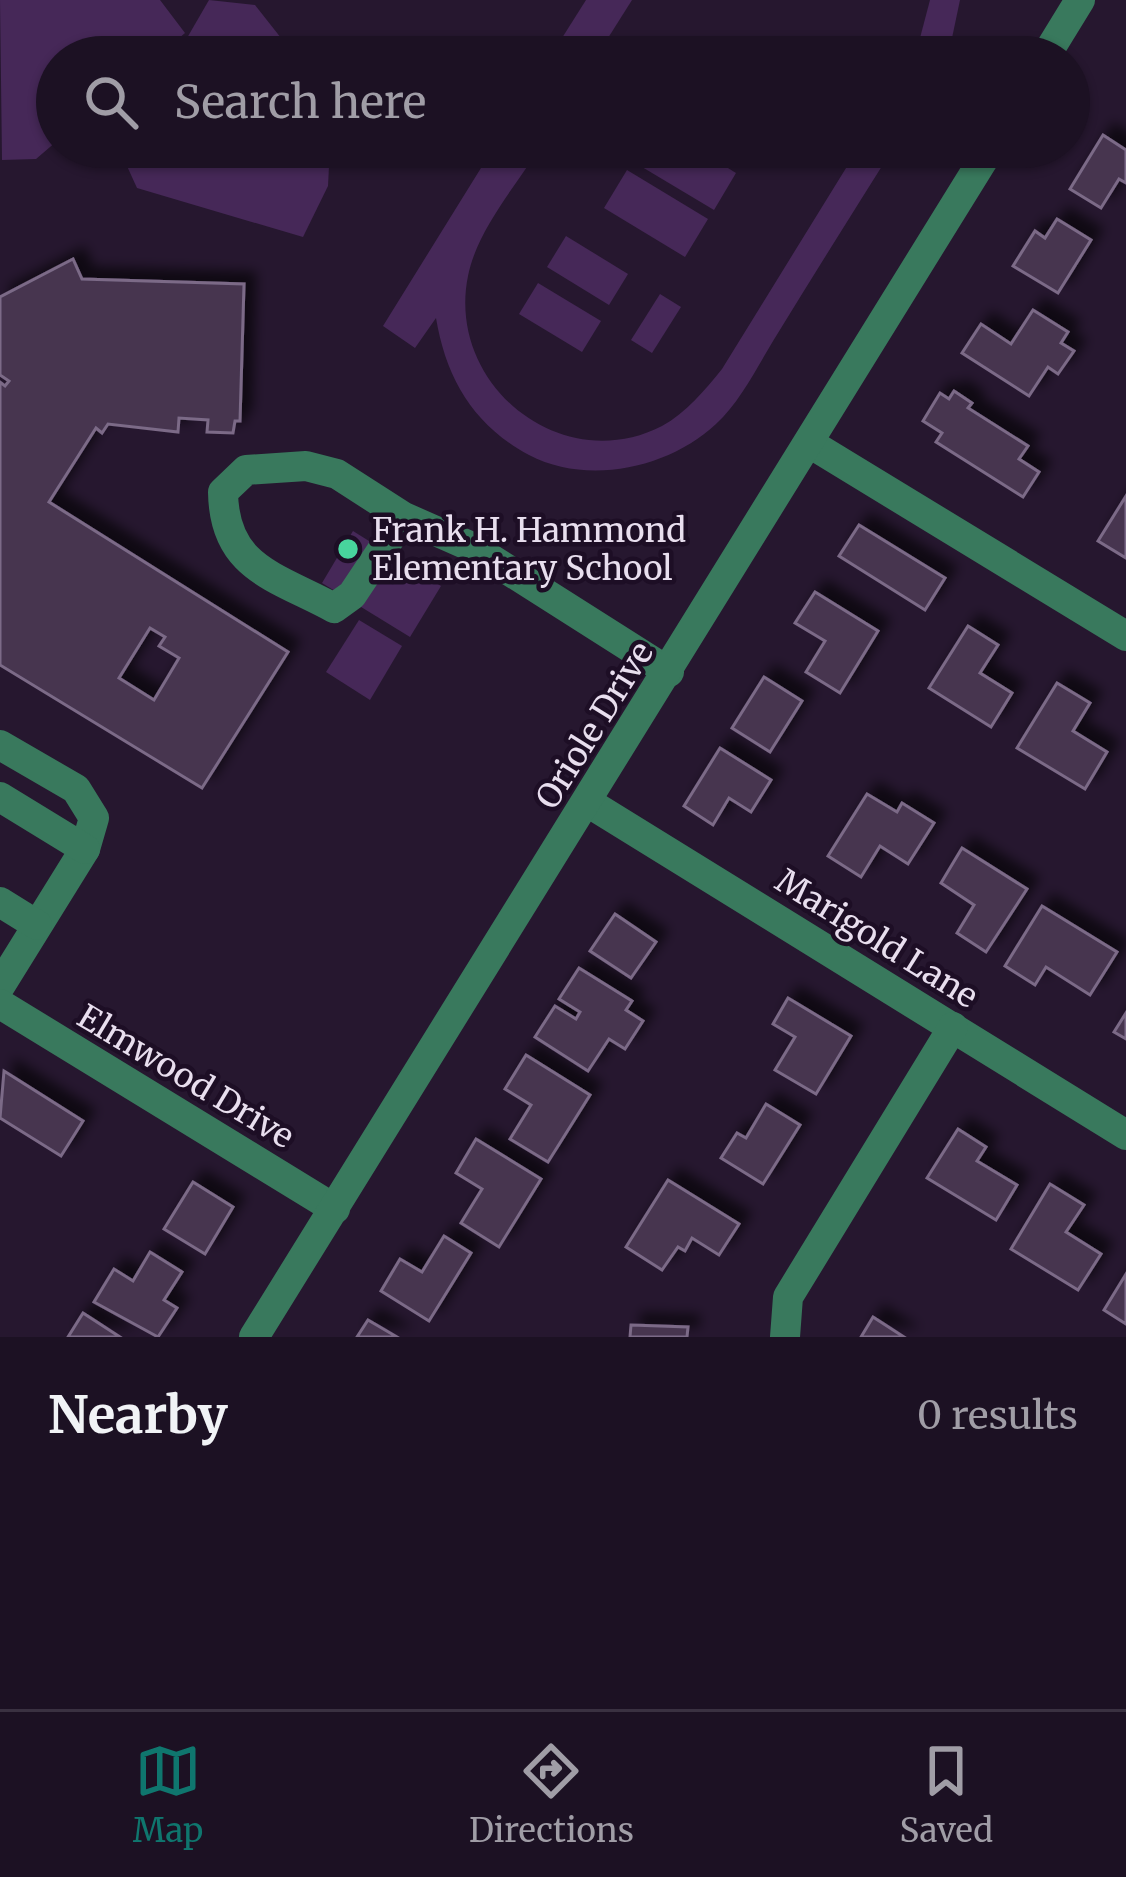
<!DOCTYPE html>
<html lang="en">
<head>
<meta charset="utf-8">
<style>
  :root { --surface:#1c1123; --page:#251a2b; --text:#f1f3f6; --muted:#a09da6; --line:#3a3141; --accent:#0f766e }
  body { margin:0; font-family:Merriweather,serif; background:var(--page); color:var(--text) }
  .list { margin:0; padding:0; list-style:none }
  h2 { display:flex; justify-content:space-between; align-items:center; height:156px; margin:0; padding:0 48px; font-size:51px }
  h2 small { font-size:39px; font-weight:400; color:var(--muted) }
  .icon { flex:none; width:66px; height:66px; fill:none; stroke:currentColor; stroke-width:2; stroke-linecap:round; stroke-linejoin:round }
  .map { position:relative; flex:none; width:1126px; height:1337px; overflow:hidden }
  .search { position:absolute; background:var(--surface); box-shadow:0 3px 9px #0004; left:36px; right:36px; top:36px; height:132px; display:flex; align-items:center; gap:30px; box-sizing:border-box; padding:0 42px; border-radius:66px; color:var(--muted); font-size:45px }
  .sheet { height:372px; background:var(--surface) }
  nav { display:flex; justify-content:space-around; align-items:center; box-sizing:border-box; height:168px; border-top:3px solid var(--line); background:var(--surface); font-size:33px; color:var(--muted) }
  nav a { display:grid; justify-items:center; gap:6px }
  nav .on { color:var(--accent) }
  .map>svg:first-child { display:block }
  .green { fill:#462858 }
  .building { fill:#463650; stroke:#7b6a87; stroke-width:3; fill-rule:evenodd; filter:url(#shadow) }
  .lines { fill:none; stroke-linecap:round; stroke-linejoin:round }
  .minor { stroke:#39795d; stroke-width:30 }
  .poi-dot { fill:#48d49d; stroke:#1d0e25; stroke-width:4.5 }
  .labels { text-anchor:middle; stroke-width:9; stroke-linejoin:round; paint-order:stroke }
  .poi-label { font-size:33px; fill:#e8deee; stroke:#1d0e25; text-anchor:start }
  .street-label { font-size:33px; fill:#e8deee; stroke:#1d0e25 }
</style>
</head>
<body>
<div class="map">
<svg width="1126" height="1337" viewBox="0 0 1126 1337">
  <defs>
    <filter id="shadow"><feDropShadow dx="11" dy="-11" stdDeviation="6" flood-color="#0009"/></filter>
  </defs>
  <rect width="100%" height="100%" fill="#26172f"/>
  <g class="green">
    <path d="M0,0H160L185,33L157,57H57V141L36,159L2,160Z"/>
    <path d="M209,0L255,5L296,57H176Z"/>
    <path d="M586,0H632L596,57H550Z"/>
    <path d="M930,0H960L948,57H915Z"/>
    <path d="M125,147H330L328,186L303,237L137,188L121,153Z"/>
    <path d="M494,147H540C516,186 477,230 468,276C446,384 561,478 662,426C686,413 705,390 722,369L859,147H894C855,209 816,271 778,333C759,363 742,400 716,424C669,468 588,486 529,455C473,425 446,378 436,318L415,348L383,326Z"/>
    <path d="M641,147H694L736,173L714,210L632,161Z"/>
    <path d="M627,170L708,219L685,257L604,208Z"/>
    <path d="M566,236L628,274L609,305L547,267Z"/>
    <path d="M538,283L601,321L582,352L519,314Z"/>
    <path d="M660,294L681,307L652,353L631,340Z"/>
    <path d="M353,531L441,586L410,637L322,583Z"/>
    <path d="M359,620L402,646L370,700L326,672Z"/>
  </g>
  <g class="building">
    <path d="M1103,135L1126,150V183L1119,179L1101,208L1070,189Z"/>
    <path d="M1057,219L1091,240L1058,293L1013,266L1035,231L1045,238Z"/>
    <path d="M73,259L82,279L244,284L240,421H235L233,433L207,432L208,420L179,418L178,432L108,424L102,433L96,428L49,502L288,652L202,788L0,665V382L5,386L9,381L0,375V297ZM150,628L165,637L159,646L179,658L154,700L119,678Z"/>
    <path d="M1033,310L1068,332L1061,343L1074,351L1058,374L1048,367L1029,396L962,353L981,324L1011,344Z"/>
    <path d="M954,391L972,403L968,408L1028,446L1019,459L1039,472L1023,497L936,442L942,433L923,421L940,393L949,399Z"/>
    <path d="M1126,496V558L1098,541Z"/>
    <path d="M859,525L945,578L925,610L839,556Z"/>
    <path d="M815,592L878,631L840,693L806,672L825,641L795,623Z"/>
    <path d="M968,626L998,645L980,673L1012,693L991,727L929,688Z"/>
    <path d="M764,677L802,701L770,752L732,728Z"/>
    <path d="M1057,683L1090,703L1073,731L1107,752L1085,789L1017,748Z"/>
    <path d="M720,748L771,780L751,812L729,798L713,825L684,806Z"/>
    <path d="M867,794L897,812L902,803L934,823L908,864L880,846L861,877L828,856Z"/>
    <path d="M962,848L1027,889L986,952L957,933L974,905L941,883Z"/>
    <path d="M1042,906L1117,952L1090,995L1046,967L1035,985L1005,966Z"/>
    <path d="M615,914L656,942L631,978L590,951Z"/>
    <path d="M579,968L632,1001L626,1010L643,1021L625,1049L609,1039L588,1071L535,1037L555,1006L576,1019L580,1012L559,999Z"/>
    <path d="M788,998L851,1036L816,1094L775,1070L795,1037L773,1024Z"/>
    <path d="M1126,1013V1039L1114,1032Z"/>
    <path d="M526,1055L590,1095L548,1162L510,1139L531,1105L505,1089Z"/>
    <path d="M4,1071L83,1121L61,1156L0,1118Z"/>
    <path d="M766,1104L800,1125L763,1184L721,1158L737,1133L746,1138Z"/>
    <path d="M958,1129L986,1147L977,1161L1017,1185L996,1220L927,1178Z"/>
    <path d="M476,1139L541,1179L499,1247L461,1223L482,1189L456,1173Z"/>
    <path d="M668,1180L739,1224L719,1255L692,1238L685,1251L678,1247L662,1270L626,1247Z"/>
    <path d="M193,1182L233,1207L205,1254L164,1229Z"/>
    <path d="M1050,1184L1084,1205L1066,1232L1101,1254L1078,1290L1011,1249Z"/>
    <path d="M444,1236L471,1253L429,1321L381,1291L400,1259L422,1272Z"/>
    <path d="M150,1252L182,1272L164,1300L177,1308L158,1337L94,1302L114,1269L133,1281Z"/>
    <path d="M1126,1274V1324L1104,1310Z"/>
    <path d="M83,1313L120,1337H68Z"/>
    <path d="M873,1317L904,1337H861Z"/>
    <path d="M368,1320L397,1337H357Z"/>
    <path d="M631,1325L688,1327L687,1337H630Z"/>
  </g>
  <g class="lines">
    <g class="minor">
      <path d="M1045,57L1080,0"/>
      <path d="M811,444L1126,636"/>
      <path d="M404,517L352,595L334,608C275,576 224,568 223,492L246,470L306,466L337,474L404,517L472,547L669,672"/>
      <path d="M0,745L76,789L94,818L85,849L0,986"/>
      <path d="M0,797L85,849"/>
      <path d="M589,803L1126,1135"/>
      <path d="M0,902L37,925"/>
      <path d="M0,1004L335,1209"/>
      <path d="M254,1337L991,147"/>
      <path d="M785,1337L788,1297L953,1027"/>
    </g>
  </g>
  <circle class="poi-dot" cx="348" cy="549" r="12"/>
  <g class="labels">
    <g class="poi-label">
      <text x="372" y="542">Frank H. Hammond<tspan x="372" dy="38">Elementary School</tspan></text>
    </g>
    <g class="street-label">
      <text transform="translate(594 725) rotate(-58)" y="12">Oriole Drive</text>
      <text transform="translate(877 938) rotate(32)" y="12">Marigold Lane</text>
      <text transform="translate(186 1076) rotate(31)" y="12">Elmwood Drive</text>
    </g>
  </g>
</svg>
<div class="search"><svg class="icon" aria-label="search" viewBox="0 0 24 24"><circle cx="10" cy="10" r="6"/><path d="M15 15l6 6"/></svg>Search here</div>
</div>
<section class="sheet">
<h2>Nearby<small>0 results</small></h2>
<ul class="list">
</ul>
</section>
<nav>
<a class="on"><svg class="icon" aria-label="map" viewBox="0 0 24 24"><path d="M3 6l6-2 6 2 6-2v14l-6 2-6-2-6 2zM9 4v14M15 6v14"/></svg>Map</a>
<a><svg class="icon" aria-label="directions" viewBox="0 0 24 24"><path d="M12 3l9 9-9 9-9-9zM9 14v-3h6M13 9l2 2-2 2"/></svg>Directions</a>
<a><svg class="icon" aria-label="saved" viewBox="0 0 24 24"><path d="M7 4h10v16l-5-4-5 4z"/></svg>Saved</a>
</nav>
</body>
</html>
